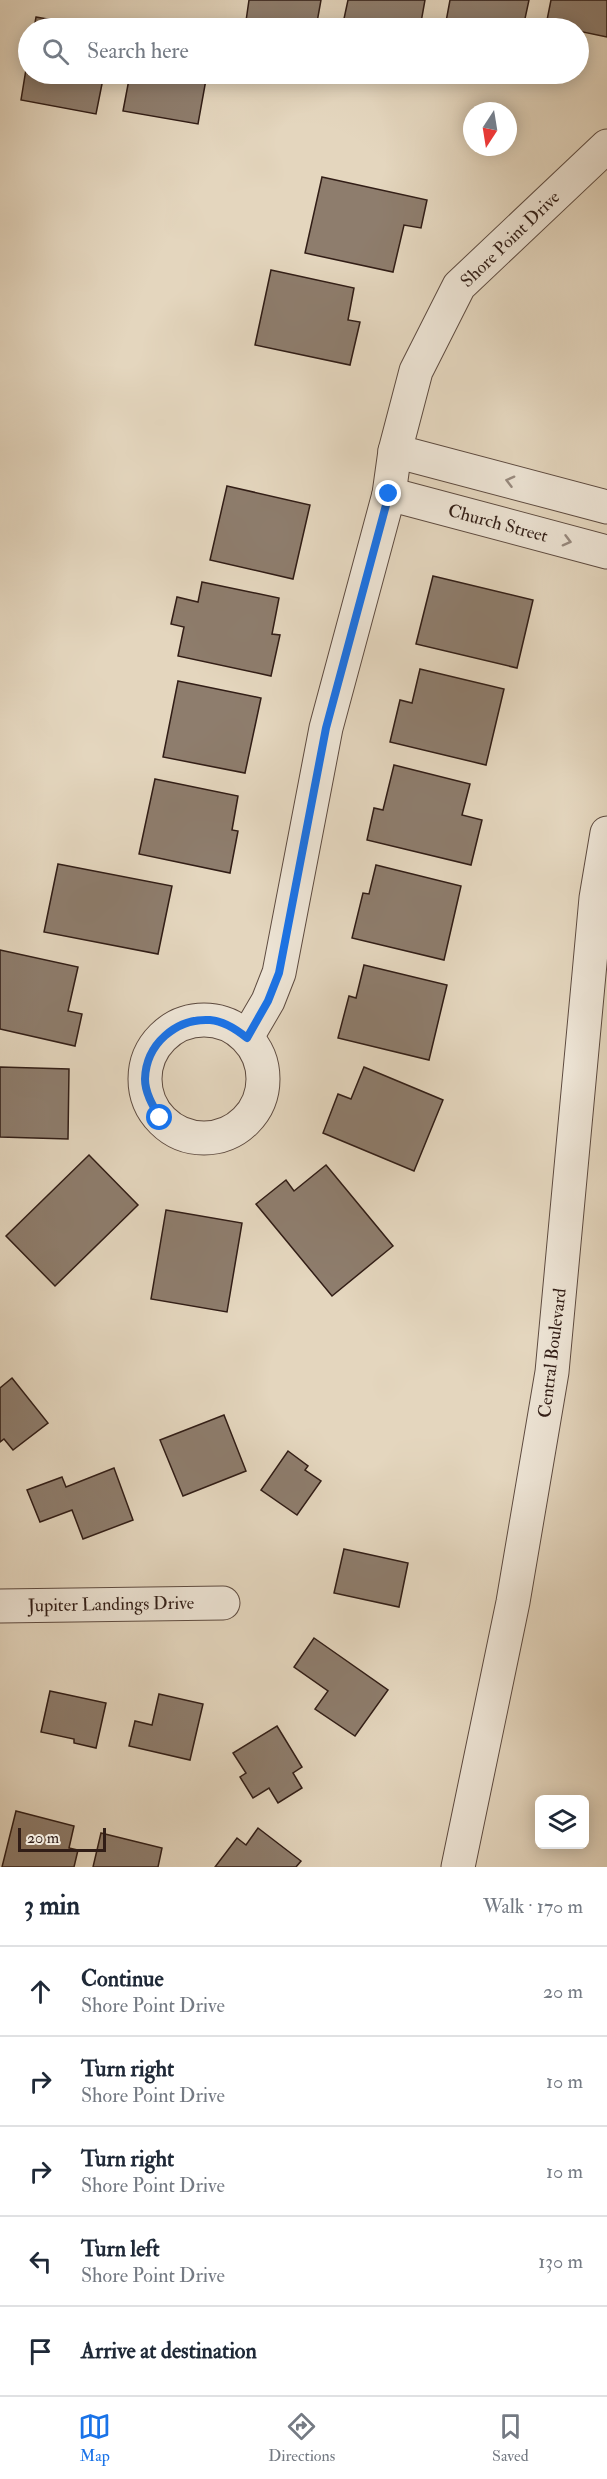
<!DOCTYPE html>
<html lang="en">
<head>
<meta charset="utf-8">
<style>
  :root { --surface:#fff; --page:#f6f6f7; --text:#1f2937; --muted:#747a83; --line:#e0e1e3; --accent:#1a73e8 }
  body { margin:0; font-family:"IM FELL Double Pica",serif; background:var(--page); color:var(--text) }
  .controls { position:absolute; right:18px; bottom:18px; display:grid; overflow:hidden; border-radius:9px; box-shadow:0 3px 15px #0003 }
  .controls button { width:54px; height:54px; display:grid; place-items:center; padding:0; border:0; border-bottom:2px solid var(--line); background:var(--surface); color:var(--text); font:30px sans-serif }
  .compass { position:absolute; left:463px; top:102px; width:54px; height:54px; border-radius:50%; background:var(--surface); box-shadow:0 3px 15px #0003; rotate:192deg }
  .scale { position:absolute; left:18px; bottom:15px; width:88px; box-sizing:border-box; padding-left:6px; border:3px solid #311d16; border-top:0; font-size:16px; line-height:21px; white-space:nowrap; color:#311d16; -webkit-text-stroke:4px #ede4d5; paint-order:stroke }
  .stop { position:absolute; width:18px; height:18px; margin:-14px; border:4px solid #1a73e8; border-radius:50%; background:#fff }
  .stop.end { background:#1a73e8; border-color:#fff; box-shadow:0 2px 6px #0008 }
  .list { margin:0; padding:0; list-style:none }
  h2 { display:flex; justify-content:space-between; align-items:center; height:78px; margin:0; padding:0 24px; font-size:26px }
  h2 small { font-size:20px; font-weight:400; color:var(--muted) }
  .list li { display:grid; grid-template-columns:39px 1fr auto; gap:18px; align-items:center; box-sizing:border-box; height:90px; padding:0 24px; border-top:2px solid var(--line) }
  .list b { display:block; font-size:22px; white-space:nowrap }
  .list p { margin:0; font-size:20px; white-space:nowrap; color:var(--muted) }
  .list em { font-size:20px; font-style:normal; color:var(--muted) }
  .icon { flex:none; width:33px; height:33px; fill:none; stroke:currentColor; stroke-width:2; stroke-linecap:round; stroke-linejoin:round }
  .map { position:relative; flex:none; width:607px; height:1867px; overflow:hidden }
  .search { position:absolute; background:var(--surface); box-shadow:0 3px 15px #0003; left:18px; right:18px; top:18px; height:66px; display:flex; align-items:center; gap:15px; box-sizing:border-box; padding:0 21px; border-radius:33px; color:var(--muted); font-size:22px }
  .sheet { height:528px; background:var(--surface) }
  nav { display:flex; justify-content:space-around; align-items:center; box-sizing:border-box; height:84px; border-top:2px solid var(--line); background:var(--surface); font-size:16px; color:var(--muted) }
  nav a { display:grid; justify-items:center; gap:3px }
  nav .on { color:var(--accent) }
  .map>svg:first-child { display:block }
  .building { fill:#8e7d6d; stroke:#311d16; stroke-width:1.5 }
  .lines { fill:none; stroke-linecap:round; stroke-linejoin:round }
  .minor-casing { stroke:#5e4b40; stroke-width:35 }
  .minor { stroke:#ede4d5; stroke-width:33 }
  .oneway { stroke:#988a7f }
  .route { stroke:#1a73e8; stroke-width:8 }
  .labels { text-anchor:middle; stroke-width:4.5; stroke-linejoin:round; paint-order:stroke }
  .street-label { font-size:18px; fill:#311d16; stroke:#ede4d5 }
</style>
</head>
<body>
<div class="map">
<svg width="607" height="1867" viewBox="0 0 607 1867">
  <rect width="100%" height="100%" fill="#e4d6be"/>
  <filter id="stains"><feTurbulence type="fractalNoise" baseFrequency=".00333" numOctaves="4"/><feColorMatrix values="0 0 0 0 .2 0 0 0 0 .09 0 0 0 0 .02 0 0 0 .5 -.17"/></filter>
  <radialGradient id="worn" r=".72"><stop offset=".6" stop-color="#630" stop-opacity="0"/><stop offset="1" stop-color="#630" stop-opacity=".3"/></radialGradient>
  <g class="building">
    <path d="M249,0H321L316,28H245Z"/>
    <path d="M348,0H425L420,28H342Z"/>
    <path d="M450,0H529L523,28L445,27Z"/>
    <path d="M551,0H607V37L578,31V28L546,25Z"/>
    <path d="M36,17L99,28H34Z"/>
    <path d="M28,57V74H104L96,114L21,100Z"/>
    <path d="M130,74H207L198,124L123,111Z"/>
    <path d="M322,177L427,200L421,228L404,225L393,272L305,253Z"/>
    <path d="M271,270L354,288L348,320L360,322L350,365L255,345Z"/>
    <path d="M227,486L310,505L293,579L210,560Z"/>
    <path d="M433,576L533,600L517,668L416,644Z"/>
    <path d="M202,582L279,598L272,634L280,635L271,676L178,656L184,627L171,624L177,597L198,602Z"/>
    <path d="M420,669L504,689L486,765L390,742L400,700L412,703Z"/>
    <path d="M178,681L261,698L245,773L163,757Z"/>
    <path d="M394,765L470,784L462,815L482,820L471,865L367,840L374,808L383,810Z"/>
    <path d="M155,779L238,796L232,830L238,831L230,873L139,854Z"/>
    <path d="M58,864L172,886L158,954L44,932Z"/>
    <path d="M376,865L461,886L444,960L352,938L363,893L369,894Z"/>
    <path d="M0,950L78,967L68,1011L82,1014L75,1046L0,1029Z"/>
    <path d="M364,965L447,985L429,1060L338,1038L349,996L356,998Z"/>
    <path d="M0,1067L69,1069L68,1139L0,1137Z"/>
    <path d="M364,1067L443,1100L414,1171L323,1133L338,1094L351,1099Z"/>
    <path d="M89,1155L138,1205L55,1286L6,1236Z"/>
    <path d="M326,1165L393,1246L332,1296L256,1204L286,1180L294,1191Z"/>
    <path d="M166,1210L242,1223L227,1312L151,1299Z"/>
    <path d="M12,1378L48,1423L13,1450L4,1439L0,1442V1388Z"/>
    <path d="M224,1415L246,1471L183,1496L160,1440Z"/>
    <path d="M288,1451L308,1466L305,1470L321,1481L297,1515L261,1490Z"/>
    <path d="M114,1468L133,1520L83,1539L72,1510L40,1522L27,1490L62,1477L66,1487Z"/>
    <path d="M344,1549L408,1563L399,1607L334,1593Z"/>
    <path d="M314,1638L388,1690L355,1736L315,1709L328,1691L294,1667Z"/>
    <path d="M50,1691L106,1703L96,1748L74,1743V1739L41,1732Z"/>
    <path d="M159,1694L203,1704L190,1760L129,1746L135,1721L152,1725Z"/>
    <path d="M277,1726L302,1767L293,1773L302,1788L278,1803L269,1788L253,1798L240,1777L246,1773L233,1753Z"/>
    <path d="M16,1811L74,1826L69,1848L78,1850L74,1867H2Z"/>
    <path d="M258,1828L301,1861L296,1867H215L237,1838L246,1845Z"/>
    <path d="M101,1833L162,1848L158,1867H93Z"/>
  </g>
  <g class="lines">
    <g class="minor-casing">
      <g id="minor">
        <path d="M395,451L607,507"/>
        <path d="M389,494L607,552"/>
        <circle cx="204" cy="1079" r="59"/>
        <path d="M247,1037L268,1001L279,973L326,728L389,494L395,451L416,371L459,286L607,146"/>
        <path d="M0,1606L223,1603"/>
        <path d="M458,1867L513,1602L552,1372L589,974L596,898L607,833"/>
      </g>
    </g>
    <use href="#minor" class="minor"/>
  </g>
  <defs><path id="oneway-chevron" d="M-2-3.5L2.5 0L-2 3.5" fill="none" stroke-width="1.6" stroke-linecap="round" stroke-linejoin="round" transform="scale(1.5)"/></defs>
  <g class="oneway">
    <use href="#oneway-chevron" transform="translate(510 481) rotate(-165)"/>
    <use href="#oneway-chevron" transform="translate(567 541) rotate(15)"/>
  </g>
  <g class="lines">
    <path class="route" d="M160,1118C153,1106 145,1093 145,1079C146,1044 176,1018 210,1020C224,1021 236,1029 247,1038L268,1001L279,973L326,728L389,494"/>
  </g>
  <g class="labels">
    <g class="street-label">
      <text transform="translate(510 239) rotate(-44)" y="6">Shore Point Drive</text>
      <text transform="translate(498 523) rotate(15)" y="6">Church Street</text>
      <text transform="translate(552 1353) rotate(-83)" y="6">Central Boulevard</text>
      <text transform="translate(111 1604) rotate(-1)" y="6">Jupiter Landings Drive</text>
    </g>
  </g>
  <rect width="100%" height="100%" filter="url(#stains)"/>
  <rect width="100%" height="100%" fill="url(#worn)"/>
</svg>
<div class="controls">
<button><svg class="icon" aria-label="layers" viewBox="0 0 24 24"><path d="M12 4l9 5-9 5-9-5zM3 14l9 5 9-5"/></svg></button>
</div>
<svg class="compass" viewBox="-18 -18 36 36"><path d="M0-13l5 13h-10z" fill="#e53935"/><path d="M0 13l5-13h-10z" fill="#747a83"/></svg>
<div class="scale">20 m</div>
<div class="stop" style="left:160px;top:1118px"></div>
<div class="stop end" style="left:389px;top:494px"></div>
<div class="search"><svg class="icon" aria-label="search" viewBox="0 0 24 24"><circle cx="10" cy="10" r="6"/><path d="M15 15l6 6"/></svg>Search here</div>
</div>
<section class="sheet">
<h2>3 min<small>Walk · 170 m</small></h2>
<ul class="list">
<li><svg class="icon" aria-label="ahead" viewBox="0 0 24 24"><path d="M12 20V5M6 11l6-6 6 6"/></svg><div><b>Continue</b><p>Shore Point Drive</p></div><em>20 m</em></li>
<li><svg class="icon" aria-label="right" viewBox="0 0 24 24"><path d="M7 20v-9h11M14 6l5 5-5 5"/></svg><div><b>Turn right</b><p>Shore Point Drive</p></div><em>10 m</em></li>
<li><svg class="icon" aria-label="right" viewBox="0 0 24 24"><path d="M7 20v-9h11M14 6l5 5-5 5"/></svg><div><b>Turn right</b><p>Shore Point Drive</p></div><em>10 m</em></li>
<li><svg class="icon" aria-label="left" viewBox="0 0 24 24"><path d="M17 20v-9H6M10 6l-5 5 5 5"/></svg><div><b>Turn left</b><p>Shore Point Drive</p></div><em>130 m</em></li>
<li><svg class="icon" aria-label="arrive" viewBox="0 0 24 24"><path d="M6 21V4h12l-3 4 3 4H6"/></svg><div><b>Arrive at destination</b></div></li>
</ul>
</section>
<nav>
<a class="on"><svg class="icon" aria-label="map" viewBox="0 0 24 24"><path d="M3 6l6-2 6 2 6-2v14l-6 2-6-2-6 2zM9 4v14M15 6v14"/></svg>Map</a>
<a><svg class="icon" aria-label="directions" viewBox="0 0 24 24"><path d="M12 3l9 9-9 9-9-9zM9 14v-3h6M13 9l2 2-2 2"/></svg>Directions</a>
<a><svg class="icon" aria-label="saved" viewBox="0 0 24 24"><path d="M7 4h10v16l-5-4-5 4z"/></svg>Saved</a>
</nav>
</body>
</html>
